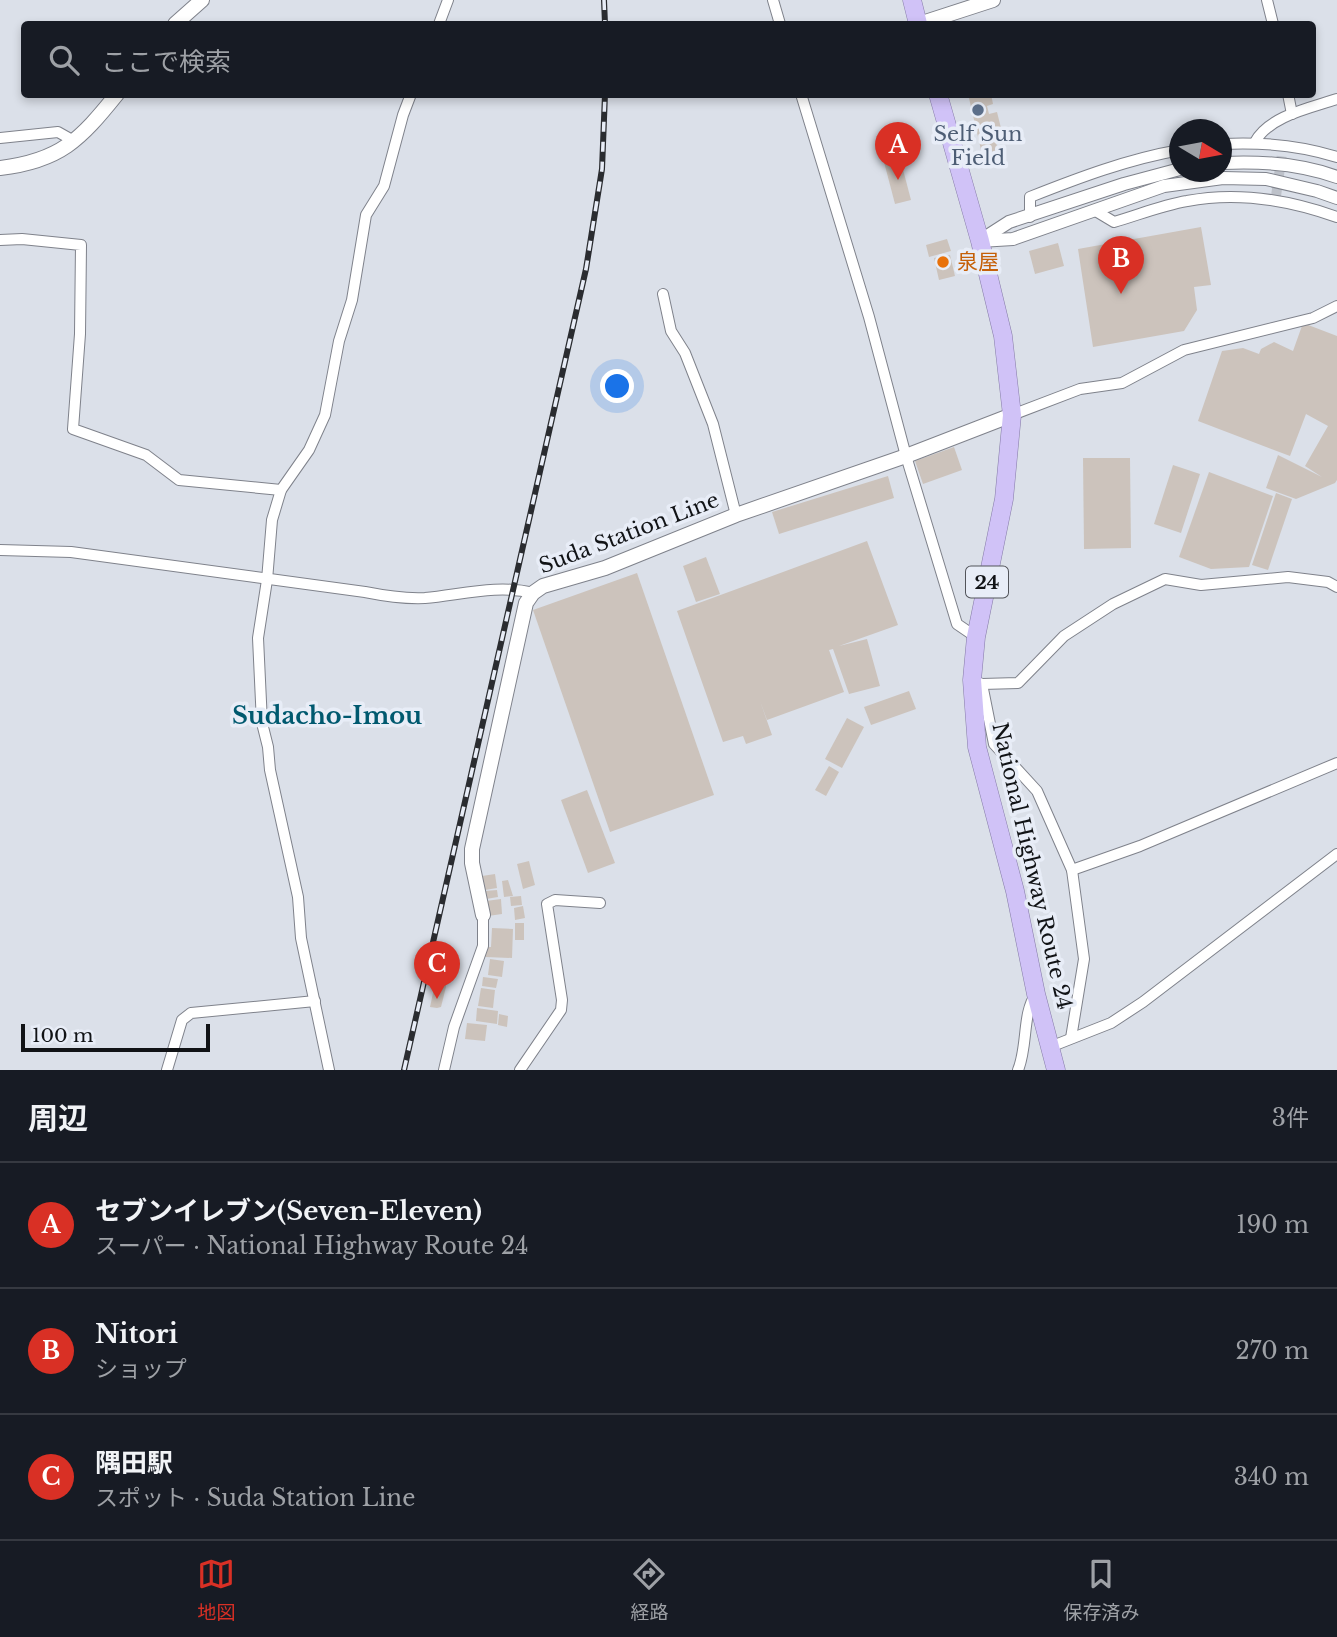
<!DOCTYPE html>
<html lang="ja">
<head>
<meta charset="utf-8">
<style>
  :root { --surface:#171b24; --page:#242831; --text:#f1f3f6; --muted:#9ea1a6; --line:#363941; --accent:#d93025 }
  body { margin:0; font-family:"Libre Baskerville","Noto Sans JP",serif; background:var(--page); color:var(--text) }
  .compass { position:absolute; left:1169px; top:119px; width:63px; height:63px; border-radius:50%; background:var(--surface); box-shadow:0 4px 10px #0003; rotate:100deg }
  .scale { position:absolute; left:21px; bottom:18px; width:189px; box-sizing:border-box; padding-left:7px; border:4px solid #111316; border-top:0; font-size:19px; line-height:24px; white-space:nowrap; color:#111316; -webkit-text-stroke:5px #e8edf7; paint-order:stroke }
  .you { position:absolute; left:618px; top:387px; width:24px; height:24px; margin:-18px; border:5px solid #fff; border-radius:50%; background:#1a73e8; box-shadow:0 0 0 10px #1a73e833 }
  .badge { display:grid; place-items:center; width:46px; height:46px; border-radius:50%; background:var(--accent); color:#fff; font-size:23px; font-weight:700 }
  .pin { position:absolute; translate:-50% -58px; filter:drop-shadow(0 2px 4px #0008) }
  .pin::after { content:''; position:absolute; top:37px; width:24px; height:21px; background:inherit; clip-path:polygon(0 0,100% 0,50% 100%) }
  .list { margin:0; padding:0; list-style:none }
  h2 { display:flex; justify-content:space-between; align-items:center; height:91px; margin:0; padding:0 28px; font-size:30px }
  h2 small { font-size:23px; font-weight:400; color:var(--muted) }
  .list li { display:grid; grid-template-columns:46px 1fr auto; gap:21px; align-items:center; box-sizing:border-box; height:126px; padding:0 28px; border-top:2px solid var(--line) }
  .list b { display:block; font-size:26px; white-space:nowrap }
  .list p { margin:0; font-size:23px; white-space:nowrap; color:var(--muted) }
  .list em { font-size:23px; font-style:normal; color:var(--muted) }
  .icon { flex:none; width:38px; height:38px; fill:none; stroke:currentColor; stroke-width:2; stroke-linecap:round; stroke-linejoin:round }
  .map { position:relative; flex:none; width:1337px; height:1070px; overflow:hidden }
  .search { position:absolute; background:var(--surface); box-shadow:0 4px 10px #0003; left:21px; right:21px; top:21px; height:77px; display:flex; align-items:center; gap:18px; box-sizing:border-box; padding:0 24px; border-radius:7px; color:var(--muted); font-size:26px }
  .sheet { height:469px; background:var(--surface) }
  nav { display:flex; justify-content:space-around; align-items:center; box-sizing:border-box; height:98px; border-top:2px solid var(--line); background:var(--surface); font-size:19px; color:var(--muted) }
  nav a { display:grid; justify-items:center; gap:4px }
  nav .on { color:var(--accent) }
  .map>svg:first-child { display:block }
  .building { fill:#ccc3bc }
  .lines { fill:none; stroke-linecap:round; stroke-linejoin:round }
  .minor-tunnel { stroke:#bdc1c9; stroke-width:10; stroke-dasharray:10 5; stroke-linecap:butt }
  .minor-casing { stroke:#7f828b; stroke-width:12 }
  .tertiary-casing { stroke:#7f828b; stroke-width:14 }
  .secondary-casing { stroke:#7f828b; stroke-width:16 }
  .trunk-casing { stroke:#857ba7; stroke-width:19 }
  .minor { stroke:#fff; stroke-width:10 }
  .tertiary { stroke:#fff; stroke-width:12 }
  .secondary { stroke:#fff; stroke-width:14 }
  .trunk { stroke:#d0c2f7; stroke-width:18 }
  .rail-casing { stroke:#2a2c30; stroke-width:6 }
  .rail { stroke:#e8edf7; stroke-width:3.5; stroke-dasharray:10; stroke-linecap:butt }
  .service-dot { fill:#5c6f8a; stroke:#e8edf7; stroke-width:2.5 }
  .food-dot { fill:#e8710a; stroke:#e8edf7; stroke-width:2.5 }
  .labels { text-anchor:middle; stroke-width:7; stroke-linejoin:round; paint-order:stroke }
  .shield { fill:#e8edf7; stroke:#52545a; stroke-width:2 }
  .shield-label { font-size:19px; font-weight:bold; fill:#111316 }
  .service-label { font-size:21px; fill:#4e5e75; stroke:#e8edf7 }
  .food-label { font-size:21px; fill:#c56008; stroke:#e8edf7; text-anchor:start }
  .street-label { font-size:21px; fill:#111316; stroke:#e8edf7 }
  .quarter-label { font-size:24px; font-weight:bold; fill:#00596f; stroke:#e8edf7 }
</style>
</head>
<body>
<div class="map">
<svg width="1337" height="1070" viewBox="0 0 1337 1070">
  <rect width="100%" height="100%" fill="#dbe0e9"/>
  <g class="building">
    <path d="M968,94H991L993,104L987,106L989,114L997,112L1004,140L996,143L998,150L982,154Z"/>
    <path d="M900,158L911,200L895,204L884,162Z"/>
    <path d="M1201,227L1211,285L1194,287L1197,310L1184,331L1093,347L1078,249Z"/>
    <path d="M947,239L951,251L929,257L926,245Z"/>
    <path d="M1058,243L1064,266L1035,274L1029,251Z"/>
    <path d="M950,255L955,276L939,280L934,258Z"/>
    <path d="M1303,323L1337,336V480L1335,483L1296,499L1266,488L1278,455L1322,477L1305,466L1328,426L1306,414L1290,456L1198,421L1222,351L1243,348L1259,354L1261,349L1274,342L1293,351Z"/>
    <path d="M954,447L962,470L923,484L915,461Z"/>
    <path d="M1083,458H1130L1131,548L1084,549Z"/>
    <path d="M1173,465L1200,474L1181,533L1154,524Z"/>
    <path d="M1209,472L1273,496L1249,567L1211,569L1179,557Z"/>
    <path d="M888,476L894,498L779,534L772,512Z"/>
    <path d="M1276,493L1292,499L1268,570L1252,565Z"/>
    <path d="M867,541L898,625L839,646L867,639L880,686L849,694L833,649L829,650L844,692L767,720L760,701L772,735L746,744L743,736L723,742L677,611Z"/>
    <path d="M706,557L720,594L696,602L683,566Z"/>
    <path d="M637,573L714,795L610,832L533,610Z"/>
    <path d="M909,691L916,709L871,725L864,707Z"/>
    <path d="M847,718L864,727L842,768L825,759Z"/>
    <path d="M829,766L839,772L826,796L815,790Z"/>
    <path d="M587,790L615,863L588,873L561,800Z"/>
    <path d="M529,861L535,885L523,889L517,864Z"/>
    <path d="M495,874L497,888L485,890L482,876Z"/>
    <path d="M508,880L513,896L504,897L502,881Z"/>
    <path d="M497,890L498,897L486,899L485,891Z"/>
    <path d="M521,896L522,905L511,906L510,897Z"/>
    <path d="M501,899L502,914L488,916L486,901Z"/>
    <path d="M523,906L525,918L515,920L514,908Z"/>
    <rect x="515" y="923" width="9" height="17"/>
    <path d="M492,928L513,929L512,958L485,957L486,947H491Z"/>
    <path d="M490,959L504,961L502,977L488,975Z"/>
    <path d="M483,977L498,979L496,988L482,986Z"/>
    <path d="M436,979L446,981V987L441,1007L437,1008L430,1007Z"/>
    <path d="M481,988L495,990L493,1008L478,1006Z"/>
    <path d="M477,1008L498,1011L497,1024L476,1021Z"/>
    <path d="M499,1014L508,1016L507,1027L498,1025Z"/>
    <path d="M467,1023L487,1025L485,1041L465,1039Z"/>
  </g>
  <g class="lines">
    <path class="minor-tunnel" d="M1276,196L1282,154"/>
    <g class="minor-casing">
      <g id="minor">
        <path d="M773,0L780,24"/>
        <path d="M1267,0L1273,24"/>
        <path d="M439,24L448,0"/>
        <path d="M801,94L869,317L906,456L957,624L976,637"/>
        <path d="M1288,94L1292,114"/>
        <path d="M0,138L58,132L74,141"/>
        <path d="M1255,142C1269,116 1310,108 1337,99"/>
        <path d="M1222,144C1261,142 1299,145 1337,157"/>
        <path d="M1094,210L1114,222C1138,215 1163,205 1187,201C1238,191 1289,200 1337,217"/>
        <path d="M1030,217V197C1078,178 1128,159 1180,150"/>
        <path d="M0,240L22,239L81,245L80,334L73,429L146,455L179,480L281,490"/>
        <path d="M663,294L671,331L685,353L713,424L736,515"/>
        <path d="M1012,415L1080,389L1122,383L1184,350L1313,318L1337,306"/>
        <path d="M0,550L71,552L365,592C385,596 404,599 425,598C460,595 498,584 533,593"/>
        <path d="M972,680L982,684L994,744L1037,791L1072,870L1084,959L1071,1038"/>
        <path d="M982,684L1018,683L1064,636L1113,604L1165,579L1201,585L1288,577L1328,582L1337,587"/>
        <path d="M1072,870L1140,846L1337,763"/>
        <path d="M1050,1047L1111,1023L1143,1002L1337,854"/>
        <path d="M167,1070L182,1020L191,1013L315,1001"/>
        <path d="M329,1070L301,938L298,897L270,770L268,747L262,723L258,638L267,580L272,520L281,490L309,450L325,415L339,341L352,300L366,215L384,186L403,115L411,94"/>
        <path d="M444,1070L454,1027L483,946V915"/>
        <path d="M520,1070L561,1010L562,1000L547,904L555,900L600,903"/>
        <path d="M1018,1070C1028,1046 1022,1013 1036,994"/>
      </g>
    </g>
    <g class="tertiary-casing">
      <g id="tertiary">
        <path d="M1222,163C1260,161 1301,164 1337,177"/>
        <path d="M981,240L1009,222L1124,184L1180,169"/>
        <path d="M980,241L1013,239L1164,186L1223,178L1266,179L1317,191L1337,198"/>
      </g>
    </g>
    <g class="secondary-casing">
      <g id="secondary">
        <path d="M175,24L202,0"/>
        <path d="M919,24L993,0"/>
        <path d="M0,168C60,161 80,140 117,94"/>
        <path d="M483,915L472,863V849L526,603L533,593L543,586L605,568L736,515L906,456L1012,415"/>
      </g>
    </g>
    <g class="trunk-casing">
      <g id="trunk">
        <path d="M912,0L918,24"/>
        <path d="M938,94L980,241L1003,336L1012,415L1004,499L976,637L972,680L977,747L1015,891L1036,994L1056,1070"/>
      </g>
    </g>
    <use href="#minor" class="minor"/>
    <use href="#tertiary" class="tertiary"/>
    <use href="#secondary" class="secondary"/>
    <use href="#trunk" class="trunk"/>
    <g class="rail-casing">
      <g id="rail">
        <path d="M604,0L605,24"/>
        <path d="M404,1070L586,269L602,169L605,94"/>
      </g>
    </g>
    <use href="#rail" class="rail"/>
  </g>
  <circle class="service-dot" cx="978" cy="110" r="7"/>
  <circle class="food-dot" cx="943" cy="262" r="7"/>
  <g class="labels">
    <rect class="shield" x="966" y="566.5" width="42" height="31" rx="5"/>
    <g class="shield-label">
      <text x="987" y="589">24</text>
    </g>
    <g class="service-label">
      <text x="978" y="141">Self Sun<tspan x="978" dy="24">Field</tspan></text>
    </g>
    <g class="food-label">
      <text x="957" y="269">泉屋</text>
    </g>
    <g class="street-label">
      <text transform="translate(629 533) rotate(-21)" y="7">Suda Station Line</text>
      <text transform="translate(1032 866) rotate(77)" y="7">National Highway Route 24</text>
    </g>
    <g class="quarter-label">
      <text x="327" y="724">Sudacho-Imou</text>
    </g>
  </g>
</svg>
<svg class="compass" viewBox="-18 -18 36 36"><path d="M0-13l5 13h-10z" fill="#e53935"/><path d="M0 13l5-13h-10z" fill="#9ea1a6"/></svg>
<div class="scale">100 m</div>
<div class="you"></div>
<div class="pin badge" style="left:898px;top:180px">A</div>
<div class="pin badge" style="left:1121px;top:294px">B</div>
<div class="pin badge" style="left:437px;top:999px">C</div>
<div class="search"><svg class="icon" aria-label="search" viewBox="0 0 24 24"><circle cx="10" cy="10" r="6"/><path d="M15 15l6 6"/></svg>ここで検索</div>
</div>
<section class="sheet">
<h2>周辺<small>3件</small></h2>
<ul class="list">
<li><span class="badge">A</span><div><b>セブンイレブン(Seven-Eleven)</b><p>スーパー · National Highway Route 24</p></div><em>190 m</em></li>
<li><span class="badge">B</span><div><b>Nitori</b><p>ショップ</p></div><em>270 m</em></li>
<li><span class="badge">C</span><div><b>隅田駅</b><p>スポット · Suda Station Line</p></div><em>340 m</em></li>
</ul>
</section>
<nav>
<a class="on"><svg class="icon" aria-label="map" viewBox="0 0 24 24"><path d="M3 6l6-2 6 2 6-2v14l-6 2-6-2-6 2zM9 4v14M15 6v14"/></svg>地図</a>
<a><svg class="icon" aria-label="directions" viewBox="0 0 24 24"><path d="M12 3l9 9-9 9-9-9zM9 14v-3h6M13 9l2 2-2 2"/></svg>経路</a>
<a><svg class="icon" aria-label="saved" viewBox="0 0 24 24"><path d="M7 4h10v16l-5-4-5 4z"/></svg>保存済み</a>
</nav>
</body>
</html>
